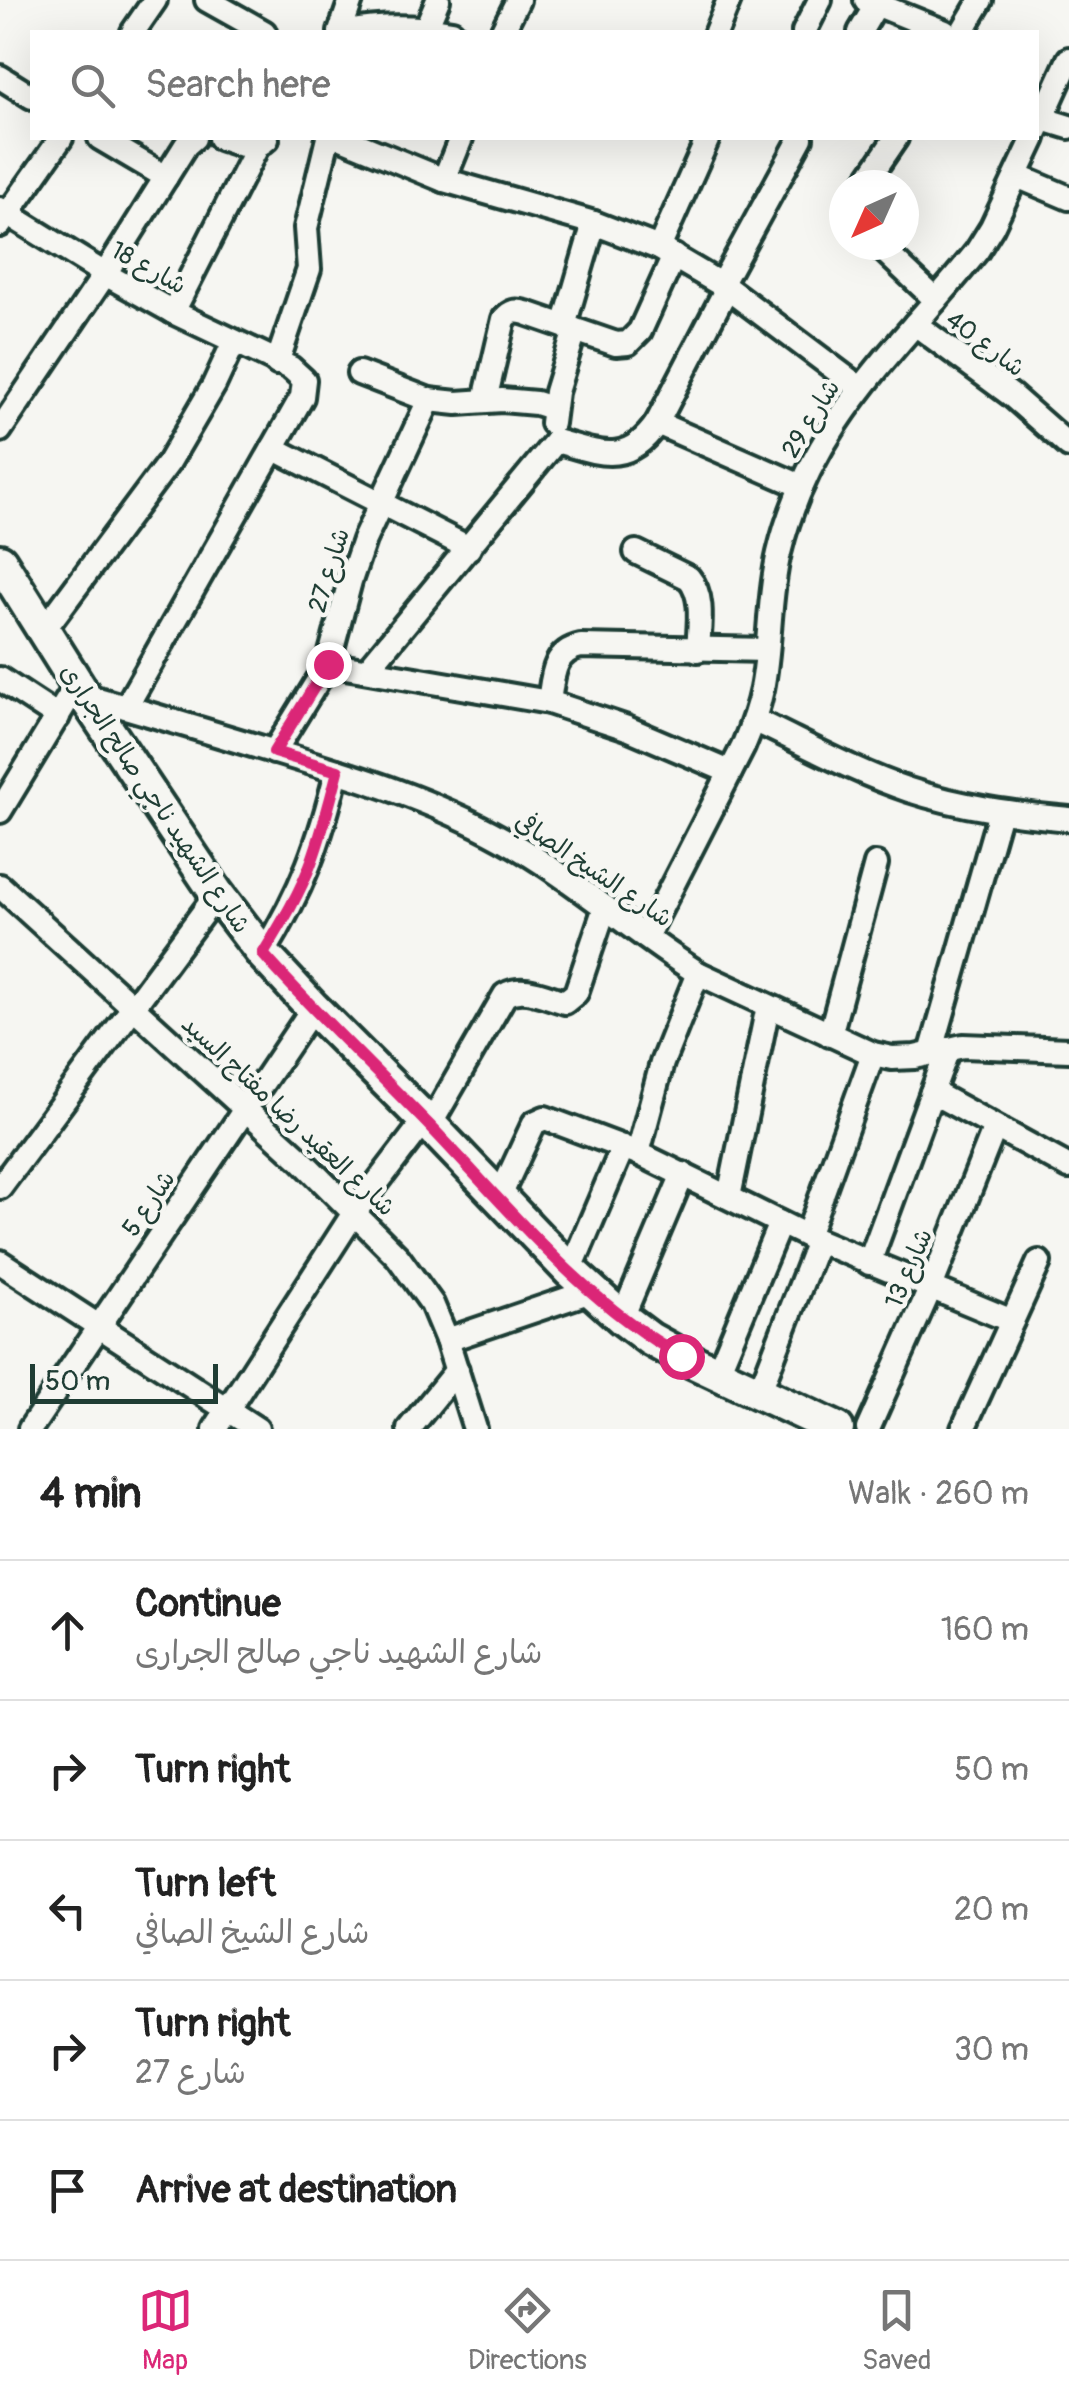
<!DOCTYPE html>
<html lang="en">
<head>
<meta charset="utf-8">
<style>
  :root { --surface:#fff; --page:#f6f6f6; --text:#222; --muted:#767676; --line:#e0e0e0; --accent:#db2777 }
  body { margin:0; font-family:Pangolin,"Playpen Sans Arabic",sans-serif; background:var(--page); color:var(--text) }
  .compass { position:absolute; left:829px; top:170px; width:90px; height:90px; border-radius:50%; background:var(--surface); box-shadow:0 10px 40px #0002; rotate:225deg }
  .scale { position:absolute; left:30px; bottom:25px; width:188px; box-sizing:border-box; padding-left:10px; border:5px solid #1f3d34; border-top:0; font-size:28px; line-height:35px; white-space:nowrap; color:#1f3d34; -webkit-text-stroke:8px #f6f6f2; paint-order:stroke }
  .stop { position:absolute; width:30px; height:30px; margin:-22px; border:8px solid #db2777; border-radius:50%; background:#fff }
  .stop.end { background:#db2777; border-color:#fff; box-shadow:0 2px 10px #0008 }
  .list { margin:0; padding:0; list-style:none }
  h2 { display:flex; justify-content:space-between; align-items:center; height:130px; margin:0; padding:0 40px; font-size:42px }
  h2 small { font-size:32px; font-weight:400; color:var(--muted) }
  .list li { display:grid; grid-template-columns:65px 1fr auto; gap:30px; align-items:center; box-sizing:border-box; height:140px; padding:0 40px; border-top:2px solid var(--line) }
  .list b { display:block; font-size:38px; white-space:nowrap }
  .list p { margin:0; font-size:32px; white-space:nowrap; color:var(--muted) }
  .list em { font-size:32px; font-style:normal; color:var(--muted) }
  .icon { flex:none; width:55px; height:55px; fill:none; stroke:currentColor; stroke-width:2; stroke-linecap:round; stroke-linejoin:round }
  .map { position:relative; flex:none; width:1069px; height:1429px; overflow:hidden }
  .search { position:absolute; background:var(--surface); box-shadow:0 10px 40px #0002; left:30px; right:30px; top:30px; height:110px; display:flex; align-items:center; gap:25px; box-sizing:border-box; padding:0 35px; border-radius:0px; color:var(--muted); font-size:38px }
  .sheet { height:830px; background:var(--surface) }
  nav { display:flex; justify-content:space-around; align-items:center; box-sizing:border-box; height:140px; border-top:2px solid var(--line); background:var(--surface); font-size:28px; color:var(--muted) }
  nav a { display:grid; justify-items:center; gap:5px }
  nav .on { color:var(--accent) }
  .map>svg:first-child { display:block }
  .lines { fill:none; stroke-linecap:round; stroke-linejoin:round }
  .street-casing { stroke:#1f3d34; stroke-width:30 }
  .secondary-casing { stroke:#1f3d34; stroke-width:40 }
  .street { stroke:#f6f6f2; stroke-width:22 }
  .secondary { stroke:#f6f6f2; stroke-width:32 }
  .route { stroke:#db2777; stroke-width:12 }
  .labels { text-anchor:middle; stroke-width:9; stroke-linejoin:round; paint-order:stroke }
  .street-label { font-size:25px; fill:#1f3d34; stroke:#f6f6f2 }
</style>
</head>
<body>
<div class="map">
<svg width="1069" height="1429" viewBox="0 0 1069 1429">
  <rect width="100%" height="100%" fill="#f6f6f2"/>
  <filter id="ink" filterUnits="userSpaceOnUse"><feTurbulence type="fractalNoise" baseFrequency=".01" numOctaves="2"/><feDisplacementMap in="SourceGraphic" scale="20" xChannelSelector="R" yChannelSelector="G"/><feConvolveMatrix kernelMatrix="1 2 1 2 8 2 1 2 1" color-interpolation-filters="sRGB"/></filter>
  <g filter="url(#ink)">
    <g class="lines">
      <g class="street-casing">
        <g id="street">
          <path d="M207,0L264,32"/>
          <path d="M866,0L945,32"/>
          <path d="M426,28L438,0"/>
          <path d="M133,32L155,0"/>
          <path d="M340,32L351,0"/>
          <path d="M348,32C384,25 416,26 452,32"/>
          <path d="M502,32L518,0"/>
          <path d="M716,32L729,0"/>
          <path d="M804,32L820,0"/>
          <path d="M860,32L876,5"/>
          <path d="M962,32L981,0"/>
          <path d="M0,77L32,97"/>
          <path d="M1043,119L1069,127"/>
          <path d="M1036,132L1069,59"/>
          <path d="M100,138L166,177"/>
          <path d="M220,138C237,143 253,153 267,139"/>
          <path d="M342,138L444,180L594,223L659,248L727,288L860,388"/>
          <path d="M1017,176L1069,198"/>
          <path d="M444,180L461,138"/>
          <path d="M864,185L896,138"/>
          <path d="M0,209L105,274L173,312L291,368L304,380L302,397L126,707"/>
          <path d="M0,225L61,138"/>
          <path d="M878,245L936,300"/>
          <path d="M659,248L708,138"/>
          <path d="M721,285L801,138"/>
          <path d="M173,312L257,147"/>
          <path d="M915,324L1011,395L1069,446"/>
          <path d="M564,326L594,223"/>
          <path d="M277,363L309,269L306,228L328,138"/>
          <path d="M359,373L429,400L457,403L502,400L536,403L552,408"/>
          <path d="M485,400L504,319C511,311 515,310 526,313L616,344L628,343L640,331L674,256"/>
          <path d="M552,423L556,392L575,330"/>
          <path d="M657,423L801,486"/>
          <path d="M0,430L105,274L186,145L194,138"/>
          <path d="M556,441C599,453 627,467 657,423L727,288"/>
          <path d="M273,448L469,548"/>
          <path d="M636,552L689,578C705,597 699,627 698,650"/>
          <path d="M44,630L169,462L214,385L234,342"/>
          <path d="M328,664L549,702L627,728L730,772"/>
          <path d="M367,670L556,441"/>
          <path d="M0,679L58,717"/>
          <path d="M84,695C150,714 216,734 282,754C358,777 433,800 503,839C572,877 631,931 698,973L873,1054L892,1058L915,1057L963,1046L1069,1050"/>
          <path d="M549,702C553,677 552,652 581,646L767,650"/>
          <path d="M754,720C805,744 855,772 909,790C961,807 1015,814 1069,819"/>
          <path d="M274,752L328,664L350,581L364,540L429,400"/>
          <path d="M0,811L77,684"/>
          <path d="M0,886L300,1159L398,1257L432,1304L447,1340L475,1429"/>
          <path d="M646,937L743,747C751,728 758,709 762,689C771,644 768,599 779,553C810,423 897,351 977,251L992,227L1034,138"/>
          <path d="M263,954C302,890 320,843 337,771"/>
          <path d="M830,1035L876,864"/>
          <path d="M931,1053L1000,812"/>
          <path d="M932,1092L1069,1167"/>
          <path d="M430,1125L505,995C523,984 546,997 565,1002L576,993L605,907"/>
          <path d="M638,1153L662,1063L698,973"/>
          <path d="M0,1187L217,894"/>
          <path d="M729,1197L768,1006"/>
          <path d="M499,1198L534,1123L545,1118L638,1153L807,1236L1012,1321"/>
          <path d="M807,1236L873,1054"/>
          <path d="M0,1262L257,1429"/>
          <path d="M869,1263L948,1049"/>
          <path d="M570,1271L623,1147"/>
          <path d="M622,1318L683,1174"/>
          <path d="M447,1340L591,1291"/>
          <path d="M717,1374L780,1223"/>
          <path d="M759,1393L818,1241"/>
          <path d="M30,1429L313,1008"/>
          <path d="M215,1429L354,1213L425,1120"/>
          <path d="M409,1429L457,1370"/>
          <path d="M868,1429L931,1287L995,1127"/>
          <path d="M963,1429L1039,1262"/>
        </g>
      </g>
      <g class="secondary-casing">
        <path id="secondary" d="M0,561L84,695L217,894L263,954L313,1008L430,1125L570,1271L622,1318L650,1339L681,1356L837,1429"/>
      </g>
      <use href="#street" class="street"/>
      <use href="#secondary" class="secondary"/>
    </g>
  </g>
  <g class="lines" filter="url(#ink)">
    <path class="route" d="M328,664L274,752L338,771C330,802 322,833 311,863C299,895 281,924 263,954C315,1013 373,1067 428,1124C505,1204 583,1302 681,1356"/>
  </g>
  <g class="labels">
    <g class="street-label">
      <text transform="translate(149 267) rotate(29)" y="9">شارع 18</text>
      <text transform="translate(986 343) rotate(37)" y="9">شارع 40</text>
      <text transform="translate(810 418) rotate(-58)" y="9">شارع 29</text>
      <text transform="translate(328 570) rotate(-73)" y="9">شارع 27</text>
      <text transform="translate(156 798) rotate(56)" y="9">شارع الشهيد ناجي صالح الجرارى</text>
      <text transform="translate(594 869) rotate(34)" y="9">شارع الشيخ الصافي</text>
      <text transform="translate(289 1115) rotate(43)" y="9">شارع العقيد رضا مفتاح السيد</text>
      <text transform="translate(148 1203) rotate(-56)" y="9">شارع 5</text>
      <text transform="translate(908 1268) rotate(-67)" y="9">شارع 13</text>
    </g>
  </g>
</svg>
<svg class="compass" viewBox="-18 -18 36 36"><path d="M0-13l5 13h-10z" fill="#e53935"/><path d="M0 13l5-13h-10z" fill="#767676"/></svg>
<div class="scale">50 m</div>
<div class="stop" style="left:681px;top:1356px"></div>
<div class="stop end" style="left:328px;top:664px"></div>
<div class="search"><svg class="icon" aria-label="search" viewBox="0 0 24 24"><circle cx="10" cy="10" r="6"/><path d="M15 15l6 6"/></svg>Search here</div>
</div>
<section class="sheet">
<h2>4 min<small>Walk · 260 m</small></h2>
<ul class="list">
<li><svg class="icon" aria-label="ahead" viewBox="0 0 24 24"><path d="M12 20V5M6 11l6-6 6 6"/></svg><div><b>Continue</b><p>شارع الشهيد ناجي صالح الجرارى</p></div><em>160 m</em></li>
<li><svg class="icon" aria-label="right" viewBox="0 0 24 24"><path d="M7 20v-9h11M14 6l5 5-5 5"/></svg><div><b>Turn right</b></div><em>50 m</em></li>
<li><svg class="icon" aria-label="left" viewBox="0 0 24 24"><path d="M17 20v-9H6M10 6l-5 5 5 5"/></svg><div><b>Turn left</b><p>شارع الشيخ الصافي</p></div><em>20 m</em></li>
<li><svg class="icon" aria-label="right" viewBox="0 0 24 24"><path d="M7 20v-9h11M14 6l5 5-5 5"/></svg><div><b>Turn right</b><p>شارع 27</p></div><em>30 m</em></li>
<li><svg class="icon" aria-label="arrive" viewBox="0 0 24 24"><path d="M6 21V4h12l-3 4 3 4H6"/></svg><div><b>Arrive at destination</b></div></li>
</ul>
</section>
<nav>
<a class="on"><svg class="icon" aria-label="map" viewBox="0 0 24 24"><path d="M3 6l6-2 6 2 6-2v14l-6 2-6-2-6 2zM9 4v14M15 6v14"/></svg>Map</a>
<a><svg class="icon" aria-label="directions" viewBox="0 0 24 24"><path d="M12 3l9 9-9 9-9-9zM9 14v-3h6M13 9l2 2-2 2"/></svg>Directions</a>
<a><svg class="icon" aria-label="saved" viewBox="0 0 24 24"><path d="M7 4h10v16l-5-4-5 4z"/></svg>Saved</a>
</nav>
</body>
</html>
